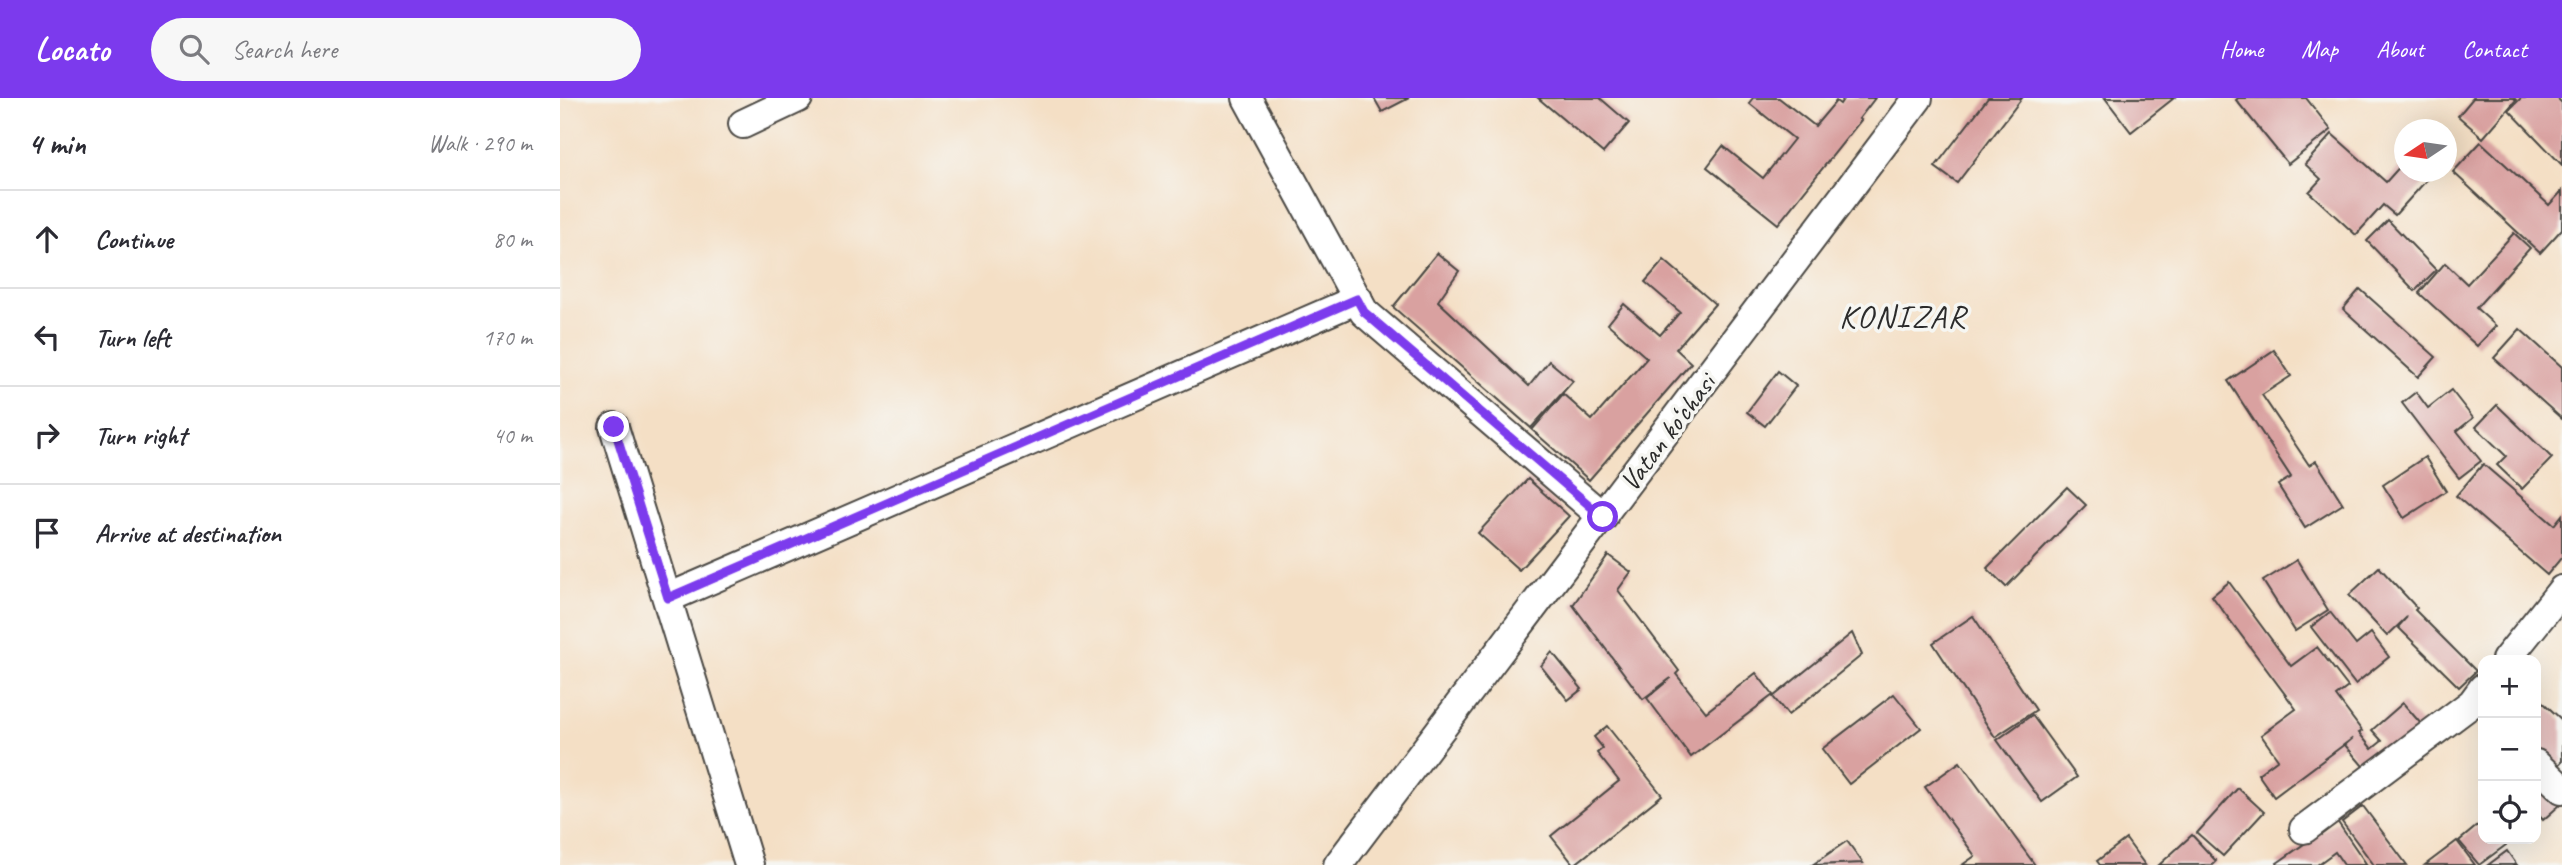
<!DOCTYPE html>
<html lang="en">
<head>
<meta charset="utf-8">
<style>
  :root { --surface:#fff; --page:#f7f7f7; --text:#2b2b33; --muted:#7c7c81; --line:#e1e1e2; --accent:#7c3aed }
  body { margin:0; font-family:Caveat,sans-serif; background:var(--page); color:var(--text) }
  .controls { position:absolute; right:21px; bottom:21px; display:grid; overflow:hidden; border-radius:14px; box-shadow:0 7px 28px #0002 }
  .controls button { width:63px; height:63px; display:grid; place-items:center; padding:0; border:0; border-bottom:2px solid var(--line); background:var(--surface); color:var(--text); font:35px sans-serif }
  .compass { position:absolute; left:1834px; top:21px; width:63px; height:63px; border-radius:50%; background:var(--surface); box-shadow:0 7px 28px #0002; rotate:257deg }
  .stop { position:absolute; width:21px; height:21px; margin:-16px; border:5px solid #7c3aed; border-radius:50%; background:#fff }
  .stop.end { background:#7c3aed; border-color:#fff; box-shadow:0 2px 7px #0008 }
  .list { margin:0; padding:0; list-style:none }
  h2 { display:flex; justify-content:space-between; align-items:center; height:91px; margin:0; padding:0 28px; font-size:30px }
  h2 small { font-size:23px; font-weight:400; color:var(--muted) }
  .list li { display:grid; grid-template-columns:46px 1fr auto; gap:21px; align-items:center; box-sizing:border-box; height:98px; padding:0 28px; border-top:2px solid var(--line) }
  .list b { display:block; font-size:26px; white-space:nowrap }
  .list em { font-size:23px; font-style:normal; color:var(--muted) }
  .icon { flex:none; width:38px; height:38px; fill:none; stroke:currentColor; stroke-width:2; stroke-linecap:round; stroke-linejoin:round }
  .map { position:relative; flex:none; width:2002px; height:767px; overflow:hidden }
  header { display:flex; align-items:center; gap:42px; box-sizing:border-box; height:98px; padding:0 35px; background:var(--accent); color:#fff }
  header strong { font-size:33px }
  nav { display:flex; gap:38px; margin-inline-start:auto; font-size:24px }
  .search { width:490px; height:63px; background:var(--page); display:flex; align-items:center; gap:18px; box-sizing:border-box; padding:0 24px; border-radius:38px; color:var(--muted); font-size:26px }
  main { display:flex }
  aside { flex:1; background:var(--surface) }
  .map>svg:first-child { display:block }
  .building { fill:#d9a1a0 }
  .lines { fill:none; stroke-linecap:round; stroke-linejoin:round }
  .minor-casing { stroke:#494642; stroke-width:32 }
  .minor { stroke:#fff; stroke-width:28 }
  .route { stroke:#7c3aed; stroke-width:9 }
  .labels { text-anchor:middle; stroke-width:7; stroke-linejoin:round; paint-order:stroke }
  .street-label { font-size:28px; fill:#2b2b2b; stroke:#f6f6f2 }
  .quarter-label { font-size:32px; letter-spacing:2px; fill:#2b2b2b; stroke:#f6f6f2 }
</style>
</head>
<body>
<header>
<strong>Locato</strong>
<div class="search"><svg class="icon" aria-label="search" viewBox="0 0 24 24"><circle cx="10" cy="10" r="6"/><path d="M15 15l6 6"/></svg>Search here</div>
<nav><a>Home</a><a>Map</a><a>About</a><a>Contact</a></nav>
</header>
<main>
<aside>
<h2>4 min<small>Walk · 290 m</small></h2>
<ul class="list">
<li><svg class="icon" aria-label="ahead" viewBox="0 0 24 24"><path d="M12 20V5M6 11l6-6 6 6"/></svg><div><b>Continue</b></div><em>80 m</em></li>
<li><svg class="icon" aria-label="left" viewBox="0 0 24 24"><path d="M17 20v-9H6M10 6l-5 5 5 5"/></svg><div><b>Turn left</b></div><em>170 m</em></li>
<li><svg class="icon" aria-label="right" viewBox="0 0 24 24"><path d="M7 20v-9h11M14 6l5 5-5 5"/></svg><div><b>Turn right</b></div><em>40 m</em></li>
<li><svg class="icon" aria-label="arrive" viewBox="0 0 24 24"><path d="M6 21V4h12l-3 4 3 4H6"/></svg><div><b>Arrive at destination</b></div></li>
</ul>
</aside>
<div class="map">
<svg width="2002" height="767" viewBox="0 0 2002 767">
  <rect width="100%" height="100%" fill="#f6f6f2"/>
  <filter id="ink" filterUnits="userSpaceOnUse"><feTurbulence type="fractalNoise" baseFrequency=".0143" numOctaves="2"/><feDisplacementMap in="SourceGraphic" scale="14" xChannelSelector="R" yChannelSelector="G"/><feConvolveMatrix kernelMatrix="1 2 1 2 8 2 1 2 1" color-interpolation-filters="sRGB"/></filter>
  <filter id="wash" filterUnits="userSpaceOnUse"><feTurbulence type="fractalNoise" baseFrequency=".00686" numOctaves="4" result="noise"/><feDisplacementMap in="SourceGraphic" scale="28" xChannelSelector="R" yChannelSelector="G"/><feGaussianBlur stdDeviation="1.57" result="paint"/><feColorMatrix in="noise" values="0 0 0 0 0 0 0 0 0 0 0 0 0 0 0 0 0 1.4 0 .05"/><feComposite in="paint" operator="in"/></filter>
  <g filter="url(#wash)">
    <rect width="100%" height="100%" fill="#f4dfc5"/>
    <g id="blocks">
      <g class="building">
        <path d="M814,0H849L822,14Z"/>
        <path d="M978,0H1040L1069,25L1043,55Z"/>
        <path d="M1193,0H1219L1255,28L1276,3L1280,6L1284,0H1315L1299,21L1301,22L1218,126L1147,69L1163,48L1203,80L1234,41L1189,5Z"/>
        <path d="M1428,0H1462L1397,85L1375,69Z"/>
        <path d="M1545,0H1614L1571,34Z"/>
        <path d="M1678,0H1746L1771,32L1728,66L1676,2Z"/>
        <path d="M1913,0H1954L1956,2L1923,40L1898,18Z"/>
        <path d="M1961,0H1997L2002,5V67L1949,12Z"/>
        <path d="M1772,36L1826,84L1843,65L1836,58L1844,49V74H1874L1835,117L1823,107L1796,137L1749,94L1761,81L1745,66Z"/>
        <path d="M1921,44L1989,107L2002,93V131L1980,155L1893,74Z"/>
        <path d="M1828,122L1876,172L1855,193L1807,143Z"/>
        <path d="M1954,135L1970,150L1916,210L1936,228L1917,248L1859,195L1885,165L1907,186Z"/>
        <path d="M877,155L899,173L878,203L969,288L989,263L1013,283L971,330L833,209Z"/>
        <path d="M1104,162L1155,206L1116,251L1131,265L1029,382L972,332L1003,296L1032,322L1087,260L1048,226L1064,206L1100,237L1120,214L1085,184Z"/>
        <path d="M1800,191L1876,259L1858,279L1783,211Z"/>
        <path d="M1960,231L2002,269V321L1934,260Z"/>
        <path d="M1714,252L1731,278L1702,297L1749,367L1756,363L1783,406L1745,430L1718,387L1731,379L1668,283Z"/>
        <path d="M1218,273L1236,288L1205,328L1187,314Z"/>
        <path d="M1891,292L1913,320L1897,333L1921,363L1899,380L1842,305L1856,294L1868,310Z"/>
        <path d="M1937,307L1992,360L1962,391L1937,367L1946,358L1916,329Z"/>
        <path d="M1865,359L1886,393L1844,420L1823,387Z"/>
        <path d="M1923,366L1994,427L2002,417V459L1987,477L1896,398Z"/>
        <path d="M968,381L1009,418L959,472L918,435Z"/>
        <path d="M1507,389L1526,407L1446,489L1427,470Z"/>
        <path d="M1048,457L1071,474L1058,492L1119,573L1116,576L1146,614L1196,575L1213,597L1131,659L1087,600L1111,580L1083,601L1013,507Z"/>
        <path d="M1737,462L1768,512L1735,533L1703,483Z"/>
        <path d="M1819,469L1857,510L1855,512L1916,573L1899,589L1838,529L1847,519L1827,538L1789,497Z"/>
        <path d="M1669,484L1731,568L1757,549L1788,589L1776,598L1802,633L1799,635L1812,651L1822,643L1812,632L1843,605L1862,627L1808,674L1785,647L1793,640L1714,699L1698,676L1718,661L1701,637L1736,611L1652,498Z"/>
        <path d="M1770,514L1796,547L1811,535L1829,559L1795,586L1751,529Z"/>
        <path d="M1413,518L1476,612L1435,639L1373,545Z"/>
        <path d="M1292,535L1302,557L1228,617L1213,599Z"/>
        <path d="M992,554L1022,591L1008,602L981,568Z"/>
        <path d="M1334,596L1361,630L1289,686L1262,651Z"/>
        <path d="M1976,598L2002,622V663L1996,669L1976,650Z"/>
        <path d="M1472,617L1517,679L1482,704L1437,642Z"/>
        <path d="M1047,628L1102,697L1014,767L991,738L1059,683L1037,655L1043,650L1034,639Z"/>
        <path d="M1400,664L1464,752L1475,767H1402L1415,758L1365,689Z"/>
        <path d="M1976,681L2000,707L1983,722L1976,714Z"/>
        <path d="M1678,690L1704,714L1663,758L1637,735Z"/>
        <path d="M1803,708L1847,767H1814L1782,724Z"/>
        <path d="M1777,723L1807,767H1784L1775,754L1757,767H1718L1717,765Z"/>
        <path d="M1923,723V741H1954L1919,767L1899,743Z"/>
        <path d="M1632,737L1656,763L1652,767H1599Z"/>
        <path d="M1566,741L1585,767H1540L1537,763Z"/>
        <path d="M1287,743L1303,765L1252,767Z"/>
        <path d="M1897,743L1915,767H1865Z"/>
        <path d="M1947,753L1957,767H1928Z"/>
      </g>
    </g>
  </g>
  <g filter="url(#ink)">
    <use href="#blocks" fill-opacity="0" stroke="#494642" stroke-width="2"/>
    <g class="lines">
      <g class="minor-casing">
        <g id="minor">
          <path d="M687,0L804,214L1043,419"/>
          <path d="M183,26L238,0"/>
          <path d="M54,329L189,767"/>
          <path d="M108,500L798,201"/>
          <path d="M1946,562L2002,492"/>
          <path d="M1976,666L2002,691"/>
          <path d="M1744,731L1912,605L1923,590"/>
          <path d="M778,767L1358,0"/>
        </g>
      </g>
      <use href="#minor" class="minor"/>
    </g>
  </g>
  <g class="lines" filter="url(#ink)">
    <path class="route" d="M54,329L108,500L797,201L804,214L1043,419"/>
  </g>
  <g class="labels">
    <g class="street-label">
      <text transform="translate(1107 334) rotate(-53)" y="10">Vatan ko‘chasi</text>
    </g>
    <g class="quarter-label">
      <text x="1343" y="229">KONIZAR</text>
    </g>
  </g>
</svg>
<div class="controls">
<button>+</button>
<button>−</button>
<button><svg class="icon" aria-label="locate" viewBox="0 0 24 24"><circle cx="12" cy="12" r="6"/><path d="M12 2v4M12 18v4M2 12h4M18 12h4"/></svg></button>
</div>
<svg class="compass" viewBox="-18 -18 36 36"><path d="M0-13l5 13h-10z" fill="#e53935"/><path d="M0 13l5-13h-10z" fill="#7c7c81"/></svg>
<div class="stop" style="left:1043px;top:419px"></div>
<div class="stop end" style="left:54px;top:329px"></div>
</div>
</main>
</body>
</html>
